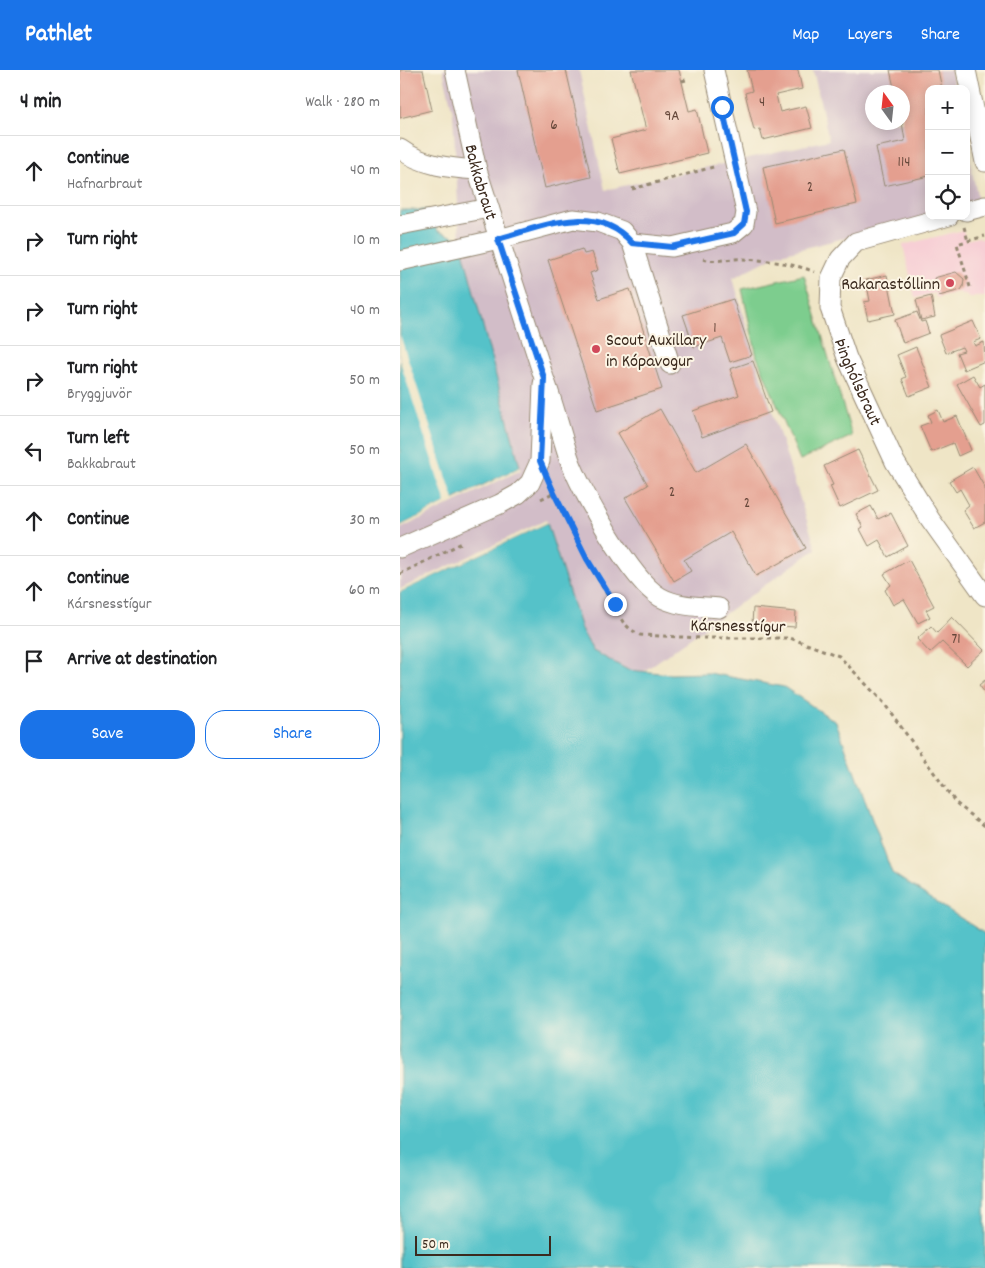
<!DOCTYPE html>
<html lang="en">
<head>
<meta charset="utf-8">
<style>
  :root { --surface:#fff; --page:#f6f6f6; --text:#202124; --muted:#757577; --line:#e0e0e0; --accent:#1a73e8 }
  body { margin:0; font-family:Dekko,sans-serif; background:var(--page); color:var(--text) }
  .controls { position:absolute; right:15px; top:15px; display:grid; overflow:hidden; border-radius:10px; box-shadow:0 2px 12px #0003 }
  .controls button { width:45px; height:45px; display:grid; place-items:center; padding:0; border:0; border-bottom:1px solid var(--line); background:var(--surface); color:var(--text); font:25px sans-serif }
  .compass { position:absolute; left:465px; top:15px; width:45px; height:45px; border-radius:50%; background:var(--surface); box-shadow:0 2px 12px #0003; rotate:345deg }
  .scale { position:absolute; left:15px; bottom:12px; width:136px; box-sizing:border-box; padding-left:5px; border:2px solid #3b2a1e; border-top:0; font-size:14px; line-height:18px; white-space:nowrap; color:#3b2a1e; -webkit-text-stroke:4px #fcf5e5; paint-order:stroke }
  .stop { position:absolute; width:15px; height:15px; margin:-11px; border:4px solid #1a73e8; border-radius:50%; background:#fff }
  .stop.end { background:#1a73e8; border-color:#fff; box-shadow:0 1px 5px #0008 }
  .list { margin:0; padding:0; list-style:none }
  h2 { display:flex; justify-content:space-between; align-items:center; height:65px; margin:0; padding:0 20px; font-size:21px }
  h2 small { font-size:16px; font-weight:400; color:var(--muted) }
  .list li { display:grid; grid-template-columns:32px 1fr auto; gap:15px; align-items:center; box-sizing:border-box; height:70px; padding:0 20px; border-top:1px solid var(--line) }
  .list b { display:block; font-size:19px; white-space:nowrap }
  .list p { margin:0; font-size:16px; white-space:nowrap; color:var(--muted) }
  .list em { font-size:16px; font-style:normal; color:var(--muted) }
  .actions { display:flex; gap:10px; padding:15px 20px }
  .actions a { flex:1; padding:11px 0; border:1px solid var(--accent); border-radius:20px; text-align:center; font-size:18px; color:var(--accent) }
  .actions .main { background:var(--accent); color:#fff }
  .icon { flex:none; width:28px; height:28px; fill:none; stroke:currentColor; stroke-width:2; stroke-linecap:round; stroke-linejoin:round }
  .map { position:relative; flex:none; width:585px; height:1198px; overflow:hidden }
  header { display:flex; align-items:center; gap:30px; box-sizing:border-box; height:70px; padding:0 25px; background:var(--accent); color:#fff }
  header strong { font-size:24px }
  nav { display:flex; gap:28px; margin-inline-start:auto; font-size:18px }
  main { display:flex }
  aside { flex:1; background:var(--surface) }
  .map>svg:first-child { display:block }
  .built { fill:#f7cfd5 }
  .industrial { fill:#d2bdc8; fill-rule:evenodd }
  .green { fill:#7dcd8e; stroke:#5c7c56 }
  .water { fill:#54c2c9; stroke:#487674 }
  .pier { fill:#efe5c6 }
  .building { fill:#e49f8f }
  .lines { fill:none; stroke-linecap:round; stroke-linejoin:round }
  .minor-casing { stroke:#958872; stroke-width:21 }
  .path { stroke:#958872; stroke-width:3; stroke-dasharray:4 4; stroke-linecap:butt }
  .minor { stroke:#fff; stroke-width:19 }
  .route { stroke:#1a73e8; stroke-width:6 }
  .poi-dot { fill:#d1495b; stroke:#fcf5e5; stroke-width:2 }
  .labels { text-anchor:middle; stroke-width:4; stroke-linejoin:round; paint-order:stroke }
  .number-label { font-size:15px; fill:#65473a }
  .street-label { font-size:18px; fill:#3b2a1e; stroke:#fcf5e5 }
  .poi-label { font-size:18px; fill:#3b2a1e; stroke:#fcf5e5; text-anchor:end }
</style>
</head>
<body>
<header>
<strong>Pathlet</strong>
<nav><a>Map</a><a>Layers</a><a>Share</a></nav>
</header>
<main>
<aside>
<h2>4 min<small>Walk · 280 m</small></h2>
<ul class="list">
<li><svg class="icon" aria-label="ahead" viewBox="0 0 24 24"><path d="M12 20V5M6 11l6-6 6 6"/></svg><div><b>Continue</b><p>Hafnarbraut</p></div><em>40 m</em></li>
<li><svg class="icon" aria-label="right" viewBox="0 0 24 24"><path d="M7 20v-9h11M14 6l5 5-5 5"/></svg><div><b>Turn right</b></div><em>10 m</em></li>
<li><svg class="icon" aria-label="right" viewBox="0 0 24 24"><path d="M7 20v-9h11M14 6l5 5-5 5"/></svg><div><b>Turn right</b></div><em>40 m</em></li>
<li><svg class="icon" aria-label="right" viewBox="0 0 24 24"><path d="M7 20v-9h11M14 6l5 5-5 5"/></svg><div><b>Turn right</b><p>Bryggjuvör</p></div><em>50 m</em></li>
<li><svg class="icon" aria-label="left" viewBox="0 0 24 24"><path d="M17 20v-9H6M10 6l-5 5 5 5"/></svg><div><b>Turn left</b><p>Bakkabraut</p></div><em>50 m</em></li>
<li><svg class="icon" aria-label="ahead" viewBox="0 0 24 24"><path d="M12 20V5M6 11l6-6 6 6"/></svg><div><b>Continue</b></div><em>30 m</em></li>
<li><svg class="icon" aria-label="ahead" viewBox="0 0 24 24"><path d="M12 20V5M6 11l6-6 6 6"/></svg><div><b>Continue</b><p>Kársnesstígur</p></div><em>60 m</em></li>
<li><svg class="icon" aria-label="arrive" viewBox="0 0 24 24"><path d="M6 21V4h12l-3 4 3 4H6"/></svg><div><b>Arrive at destination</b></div></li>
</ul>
<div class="actions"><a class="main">Save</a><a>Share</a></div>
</aside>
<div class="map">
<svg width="585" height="1198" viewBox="0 0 585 1198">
  <rect width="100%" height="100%" fill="#fcf5e5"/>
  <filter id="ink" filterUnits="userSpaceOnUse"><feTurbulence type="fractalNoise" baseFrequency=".02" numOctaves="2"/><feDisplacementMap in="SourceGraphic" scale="10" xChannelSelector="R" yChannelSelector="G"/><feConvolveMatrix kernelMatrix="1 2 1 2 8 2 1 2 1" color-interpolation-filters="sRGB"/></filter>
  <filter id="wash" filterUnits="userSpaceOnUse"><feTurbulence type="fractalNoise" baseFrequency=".0096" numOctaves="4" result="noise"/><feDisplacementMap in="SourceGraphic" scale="20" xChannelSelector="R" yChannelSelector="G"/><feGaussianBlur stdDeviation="1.12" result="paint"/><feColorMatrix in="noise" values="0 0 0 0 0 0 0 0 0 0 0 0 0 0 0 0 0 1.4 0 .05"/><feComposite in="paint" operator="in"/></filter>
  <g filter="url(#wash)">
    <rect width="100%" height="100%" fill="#efe5c6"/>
    <path class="built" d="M563,160L566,170L578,167L585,171V227H570L558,222L536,228L535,223L515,228L503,175Z"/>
    <g class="industrial">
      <path d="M43,0H179L205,120L429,70L413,0H551L555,19H529V146H531L377,185L333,208L354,284L416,479L244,601L228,600L193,581L181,559L147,453L0,522V140H27L38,161L60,169L53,43ZM472,22H502V52H472Z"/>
      <path d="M566,73L579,134L566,137Z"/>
    </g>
    <path class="green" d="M404,205L452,366L400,390L357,287L342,219Z"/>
    <g class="water">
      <path d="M0,140H27L38,161L60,169L120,397L0,456Z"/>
      <path d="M147,453L181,559L193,581L228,600L271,604L309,603L384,617L436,652L492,803L585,864V1198H0V522Z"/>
    </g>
    <g class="pier">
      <path d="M0,265L54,430L120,397L121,400L0,459V456L46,433L0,291Z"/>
      <path d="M146,450L147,453L0,522V519Z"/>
    </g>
    <g id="blocks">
      <g class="building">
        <path d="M0,0H23L32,40L0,48Z"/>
        <path d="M118,0H166L191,107L145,118Z"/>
        <path d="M231,0H279L289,41L297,39L307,83L220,104L211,69L246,60Z"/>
        <path d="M347,0H398L402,19L376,25L380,42L406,36L412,58L363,70L360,59L354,60L345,23L352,21Z"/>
        <path d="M490,0H538L542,19H529V106L484,116L476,77L505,71L502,52V22H495Z"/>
        <path d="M444,79L457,134L375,153L363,97Z"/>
        <path d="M182,179L184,184L192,182L198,200L190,203L199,229L230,219L262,319L197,340L148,190Z"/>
        <path d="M556,202L564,209L563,217L561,220L539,226L534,208Z"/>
        <path d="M487,205L495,244L468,250L464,232L470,231L466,210Z"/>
        <path d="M531,226L535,247L521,250L516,230Z"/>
        <path d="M333,229L352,285L330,292L322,268L294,277L283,245Z"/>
        <path d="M517,242L521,252L525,251L529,263L503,273L495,250Z"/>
        <path d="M573,251L581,269L573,272L575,276L584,272L585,291L564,300L557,283L564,281L562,277L546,283L539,265Z"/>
        <path d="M516,277L532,317L509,326L502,309L506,307L497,285Z"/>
        <path d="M353,291L371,342L302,367L293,341L339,325L330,299Z"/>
        <path d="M573,305L580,317L585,314V355L581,357L557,314Z"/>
        <path d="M260,339L296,403L346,374L406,478L356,506L331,462L284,490L291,501L274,511L225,428L248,415L218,363Z"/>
        <path d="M538,340L543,352L557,346L571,380L558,386L553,373L531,382L520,356L531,352L528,345Z"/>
        <path d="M458,380L478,420L440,438L430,416L433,415L424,396Z"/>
        <path d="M573,397L585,418V452L574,458L563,440L569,435L560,419L556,422L549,411Z"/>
        <path d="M471,436L478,449L491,443L508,476L488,487L479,470L469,476L460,459L463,457L456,444Z"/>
        <path d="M509,490L534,536L526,540L530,547L518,553L504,529L493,535L485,520L491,515L484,504Z"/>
        <path d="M353,538L396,542L395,557L352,554Z"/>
        <path d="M552,547L584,580L567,596L542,572L530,583L517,569L531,556L537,563Z"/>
        <path d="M585,610V623L579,615Z"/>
      </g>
    </g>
  </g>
  <g filter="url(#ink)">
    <use href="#blocks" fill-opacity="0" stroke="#958872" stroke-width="1"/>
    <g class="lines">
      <g class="minor-casing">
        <g id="minor">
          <path id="s1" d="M55,0L77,100L144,308C154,334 160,361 169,388C180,420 232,511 260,527C278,537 299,536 319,538"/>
          <path d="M566,0L585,92"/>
          <path d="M0,79C23,96 50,98 77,100"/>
          <path d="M566,141L585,136"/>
          <path id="s2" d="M549,146L456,172L440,189L431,208L430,238L447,288L495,392L530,449L585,526"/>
          <path d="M0,155L89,138"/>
          <path d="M232,173L272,177L333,163L344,154L346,142L314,0"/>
          <path d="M0,191L99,169L173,149L198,152L222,161L232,173L270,294"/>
          <path d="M0,478L100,434L118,424L130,413L140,391L143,314"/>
        </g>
      </g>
      <g class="path">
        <path d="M282,11L286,10"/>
        <path d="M232,119L317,96"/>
        <path d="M564,157L568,171"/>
        <path d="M303,189C317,193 328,188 342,189C366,190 392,193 415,202"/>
        <path d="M570,217L557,174L585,166"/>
        <path d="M150,415L187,489L223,552L230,559L240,565L302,568H390L439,586L483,632L556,733L585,756"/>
        <path d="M141,429L153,423"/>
        <path d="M0,504L62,473"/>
      </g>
      <use href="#minor" class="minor"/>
    </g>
  </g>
  <g class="lines" filter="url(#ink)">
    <path class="route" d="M215,534L187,489L154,423L140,391L144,308L98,169C143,156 196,132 232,173L272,177L334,163L344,154L346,142L322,37"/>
  </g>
  <g class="poi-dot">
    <circle cx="550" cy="213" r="5"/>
    <circle cx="196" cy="279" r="5"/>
  </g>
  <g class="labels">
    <g class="number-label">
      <text x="362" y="36">4</text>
      <text x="272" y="50">9A</text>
      <text x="154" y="59">6</text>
      <text x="504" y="96">114</text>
      <text x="410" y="121">2</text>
      <text x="315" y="262">1</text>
      <text x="272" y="426">2</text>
      <text x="347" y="437">2</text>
      <text x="556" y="573">71</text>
    </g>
    <g class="street-label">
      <text dy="6" stroke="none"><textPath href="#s1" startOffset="115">Bakkabraut</textPath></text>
      <text dy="6" stroke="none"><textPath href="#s2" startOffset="250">Þinghólsbraut</textPath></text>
      <text transform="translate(338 555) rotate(1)" y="6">Kársnesstígur</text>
    </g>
    <g class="poi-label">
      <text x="540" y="219">Rakarastóllinn</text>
      <text x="206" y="275" text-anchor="start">Scout Auxillary<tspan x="206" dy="21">in Kópavogur</tspan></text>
    </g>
  </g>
</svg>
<div class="controls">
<button>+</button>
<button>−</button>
<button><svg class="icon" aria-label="locate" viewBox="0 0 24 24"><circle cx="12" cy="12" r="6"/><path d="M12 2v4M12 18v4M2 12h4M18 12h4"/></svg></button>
</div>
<svg class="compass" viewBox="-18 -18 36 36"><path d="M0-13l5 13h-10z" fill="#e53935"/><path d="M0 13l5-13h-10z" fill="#757577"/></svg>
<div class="scale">50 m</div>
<div class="stop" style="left:322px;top:37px"></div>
<div class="stop end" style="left:215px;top:534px"></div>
</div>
</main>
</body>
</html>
